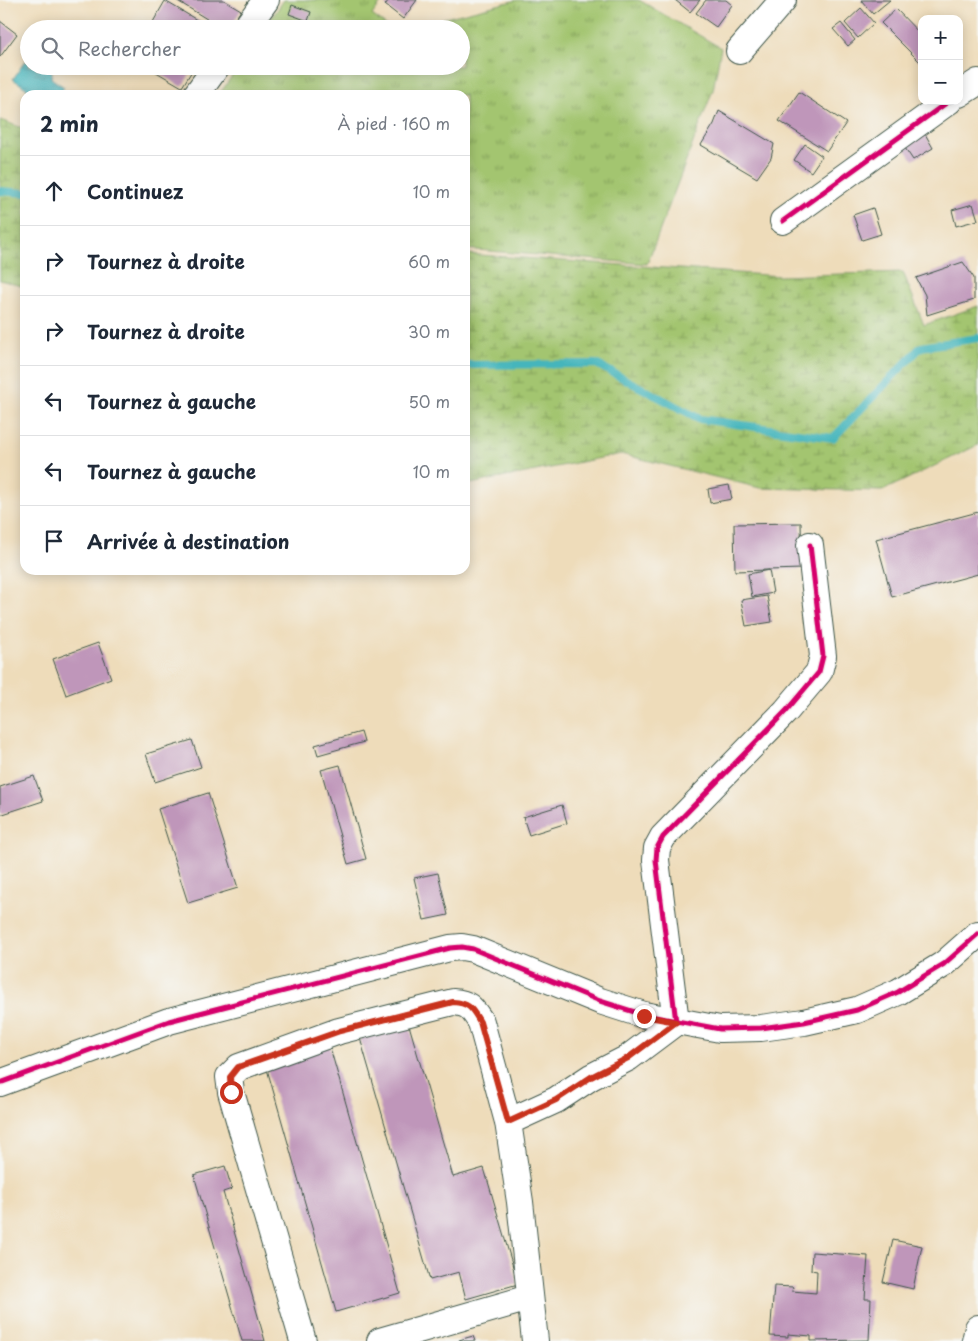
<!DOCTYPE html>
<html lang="fr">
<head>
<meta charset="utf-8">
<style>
  :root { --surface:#fff; --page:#f6f6f7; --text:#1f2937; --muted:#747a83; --line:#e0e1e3 }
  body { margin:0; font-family:"Playpen Sans",sans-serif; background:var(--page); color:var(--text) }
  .controls { position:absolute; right:15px; top:15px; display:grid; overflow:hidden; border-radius:10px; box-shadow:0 2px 12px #0003 }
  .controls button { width:45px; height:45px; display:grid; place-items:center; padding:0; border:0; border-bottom:1px solid var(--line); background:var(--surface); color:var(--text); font:25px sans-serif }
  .stop { position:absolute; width:15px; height:15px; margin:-11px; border:4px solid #c8321e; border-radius:50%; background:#fff }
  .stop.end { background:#c8321e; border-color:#fff; box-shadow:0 1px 5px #0008 }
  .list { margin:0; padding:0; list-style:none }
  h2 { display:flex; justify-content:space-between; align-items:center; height:65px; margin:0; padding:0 20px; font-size:21px }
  h2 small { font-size:16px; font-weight:400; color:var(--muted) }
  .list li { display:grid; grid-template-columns:32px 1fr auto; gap:15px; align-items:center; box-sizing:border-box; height:70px; padding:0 20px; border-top:1px solid var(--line) }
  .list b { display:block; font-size:19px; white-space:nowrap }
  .list em { font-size:16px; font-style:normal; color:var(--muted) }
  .icon { flex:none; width:28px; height:28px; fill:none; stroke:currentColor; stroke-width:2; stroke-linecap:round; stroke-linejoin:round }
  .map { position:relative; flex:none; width:978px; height:1341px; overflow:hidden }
  .search { position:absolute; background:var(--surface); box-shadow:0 2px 12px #0003; left:20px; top:20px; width:450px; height:55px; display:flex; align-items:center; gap:12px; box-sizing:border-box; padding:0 18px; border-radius:28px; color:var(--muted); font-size:19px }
  .panel { position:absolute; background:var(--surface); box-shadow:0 2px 12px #0003; left:20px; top:90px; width:450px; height:485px; border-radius:15px }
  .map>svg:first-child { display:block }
  .grass { fill:url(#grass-tufts); stroke:#618152 }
  .wetland { fill:url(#wetland-marsh); stroke:#618152 }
  .water { fill:url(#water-ripples); stroke:#327978 }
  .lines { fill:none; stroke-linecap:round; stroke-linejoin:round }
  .stream { stroke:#45b5bc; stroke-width:8 }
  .building { fill:#bf96ba }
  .minor-casing { stroke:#3e5548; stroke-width:28 }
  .minor { stroke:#fff; stroke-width:26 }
  .cycleway-casing { stroke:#f6f6f2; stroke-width:8 }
  .cycleway { stroke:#d6006c; stroke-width:5 }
  .route { stroke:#c8321e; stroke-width:6 }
</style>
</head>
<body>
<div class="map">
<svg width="978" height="1341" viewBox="0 0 978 1341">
  <defs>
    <pattern id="grass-tufts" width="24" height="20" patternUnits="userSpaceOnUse" patternTransform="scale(1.25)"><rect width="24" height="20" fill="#a3c56f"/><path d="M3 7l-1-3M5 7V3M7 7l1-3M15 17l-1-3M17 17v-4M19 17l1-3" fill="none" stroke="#84a15c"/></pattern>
    <pattern id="wetland-marsh" width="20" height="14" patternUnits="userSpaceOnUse" patternTransform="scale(1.25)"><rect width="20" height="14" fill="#a3c56f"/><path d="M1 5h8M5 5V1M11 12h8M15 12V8" fill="none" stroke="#84a15c"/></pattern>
    <pattern id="water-ripples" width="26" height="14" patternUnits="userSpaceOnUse" patternTransform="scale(1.25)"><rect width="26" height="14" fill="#45b5bc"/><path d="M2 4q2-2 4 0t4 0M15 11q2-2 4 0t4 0" fill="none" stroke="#39949a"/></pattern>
  </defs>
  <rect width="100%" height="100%" fill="#f6f6f2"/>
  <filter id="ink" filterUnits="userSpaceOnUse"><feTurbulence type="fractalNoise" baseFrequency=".02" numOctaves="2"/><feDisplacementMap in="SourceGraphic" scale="10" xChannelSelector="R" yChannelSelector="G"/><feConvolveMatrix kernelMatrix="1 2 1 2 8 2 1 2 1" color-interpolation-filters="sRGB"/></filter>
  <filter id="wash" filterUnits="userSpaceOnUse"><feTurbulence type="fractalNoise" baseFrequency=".0096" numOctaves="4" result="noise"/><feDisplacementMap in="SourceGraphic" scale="20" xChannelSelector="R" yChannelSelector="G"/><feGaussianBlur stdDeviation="1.12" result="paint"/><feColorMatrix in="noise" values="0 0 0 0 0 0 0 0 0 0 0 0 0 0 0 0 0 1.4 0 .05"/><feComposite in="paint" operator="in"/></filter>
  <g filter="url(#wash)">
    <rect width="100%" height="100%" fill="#eedcba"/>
    <g class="grass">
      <path d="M284,0H383L372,15L391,29H264Z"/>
      <path d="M517,0H639L721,48L713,90L647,264L465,249V95H219L239,66H461V29H401Z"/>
    </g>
    <g class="wetland">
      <path d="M0,120L25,129V287L0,280Z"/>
      <path d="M465,254L780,276L903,272L924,325L978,306V445L882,491L760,488L621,454L465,485Z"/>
    </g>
    <path class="water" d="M25,61L29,63V66H33L38,70L45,66L50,67L52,72L51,78L64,87L59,95H36L13,79Z"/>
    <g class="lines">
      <g class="stream">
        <path d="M0,191L25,193"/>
        <path d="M465,365L596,364L700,419L833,438L921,347L978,338"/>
      </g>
    </g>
    <g id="blocks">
      <g class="building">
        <path d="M176,0H224L241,10L229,29H223Z"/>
        <path d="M389,0H417L403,19L385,5Z"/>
        <path d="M675,0H700L690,12Z"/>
        <path d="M706,0H726L732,5L716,27L696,13Z"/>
        <path d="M861,0H890L873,14Z"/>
        <path d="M165,1L212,29H149Z"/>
        <path d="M292,5L311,12L308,21L289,14Z"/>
        <path d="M861,8L874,23L858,38L845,23Z"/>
        <path d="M896,9L922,36V60L920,62L881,23Z"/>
        <path d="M0,21L17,34L0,57Z"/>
        <path d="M841,23L855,40L848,46L833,29Z"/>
        <path d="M146,66H195L182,87Z"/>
        <path d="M799,92L846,123L827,151L779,121Z"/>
        <path d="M719,111L774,144L771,158L757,178L701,145L714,124Z"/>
        <path d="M924,132L933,148L913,160L903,145Z"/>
        <path d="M805,144L822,156L811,172L794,160Z"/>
        <path d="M973,204L978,220L956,226L952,210Z"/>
        <path d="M873,208L881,234L862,240L853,215Z"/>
        <path d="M963,262L974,278V300L927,315L925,295L916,278Z"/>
        <path d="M729,485L732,499L710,503L708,489Z"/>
        <path d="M978,512V574L892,597L876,539Z"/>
        <path d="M801,523L802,569L735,571L734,524Z"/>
        <path d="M769,570L773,593L752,597L748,574Z"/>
        <path d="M767,596L772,622L746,626L741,600Z"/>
        <path d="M98,643L111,678L66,695L53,659Z"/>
        <path d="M361,732L364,742L318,755L315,745Z"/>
        <path d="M192,740L201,767L155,782L146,754Z"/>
        <path d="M340,765L366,859L348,864L321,770Z"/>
        <path d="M34,776L43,801L0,815V787Z"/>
        <path d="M208,793L238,888L188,903L158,809Z"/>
        <path d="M562,805L567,823L529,835L523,817Z"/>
        <path d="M438,873L448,915L424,920L414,878Z"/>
        <path d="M409,1025L453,1177L484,1168L518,1284L466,1299L459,1272L430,1280L360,1038Z"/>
        <path d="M329,1044L400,1293L336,1312L265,1062Z"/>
        <path d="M225,1166L232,1189L223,1192L265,1341H242L194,1175Z"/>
        <path d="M893,1240L922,1246L913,1289L883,1282Z"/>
        <path d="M812,1252L868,1256L865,1299H871L869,1340L811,1341V1336L788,1334V1337L770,1336L774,1286L793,1287L792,1291L816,1293L817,1271L811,1270Z"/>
        <path d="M473,1336L475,1341H459V1340Z"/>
      </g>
    </g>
  </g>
  <g filter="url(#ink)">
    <use href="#blocks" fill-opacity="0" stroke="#3e5548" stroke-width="1"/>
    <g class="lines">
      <g class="minor-casing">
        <g id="minor">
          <path d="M245,29L266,0"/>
          <path d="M739,51L783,0"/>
          <path d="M959,94L978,82"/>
          <path d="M196,95L217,66"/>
          <path d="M783,221L949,101"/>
          <path d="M0,1083L169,1021L450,948L462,947L473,949L600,1001L644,1015L720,1029L761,1028L804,1022L857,1010L898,992L944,964L978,934"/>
          <path d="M303,1341L231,1092L229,1077L239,1067L339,1031L453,1002C470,1003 472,1009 481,1022L508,1122"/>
          <path d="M380,1341L529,1298"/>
          <path d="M535,1341L520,1202L508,1122L556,1100L591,1077L628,1058L676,1022L656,860L657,848L663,837L786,711L819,672L823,656L810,545"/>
          <path d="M975,1341L978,1328"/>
        </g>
      </g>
      <use href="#minor" class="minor"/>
      <g class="cycleway-casing">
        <g id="cycleway">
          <path d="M783,221L949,101"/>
          <path d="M676,1022L656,860L657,848L663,837L786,711L819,672L823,656L810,545"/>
          <path d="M0,1083L169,1021L450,948L462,947L473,949L600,1001L644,1015L720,1029L761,1028L804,1022L857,1010L898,992L944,964L978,934"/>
        </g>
      </g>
      <use href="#cycleway" class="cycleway"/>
    </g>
  </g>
  <g class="lines" filter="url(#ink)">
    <path class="route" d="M231,1092L230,1077L238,1067L340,1031L453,1002C470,1003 472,1009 480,1022L508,1122L556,1100L591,1077L628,1058L676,1022L644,1016"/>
  </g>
</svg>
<div class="controls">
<button>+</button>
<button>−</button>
</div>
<div class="stop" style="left:231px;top:1092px"></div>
<div class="stop end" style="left:644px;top:1016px"></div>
<div class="search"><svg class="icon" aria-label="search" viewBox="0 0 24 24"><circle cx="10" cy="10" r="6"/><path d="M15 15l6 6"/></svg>Rechercher</div>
<section class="panel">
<h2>2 min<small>À pied · 160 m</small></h2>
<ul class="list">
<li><svg class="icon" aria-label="ahead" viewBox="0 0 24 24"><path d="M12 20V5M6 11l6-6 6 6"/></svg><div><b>Continuez</b></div><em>10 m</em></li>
<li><svg class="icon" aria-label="right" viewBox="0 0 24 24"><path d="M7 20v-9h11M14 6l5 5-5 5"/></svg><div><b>Tournez à droite</b></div><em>60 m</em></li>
<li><svg class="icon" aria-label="right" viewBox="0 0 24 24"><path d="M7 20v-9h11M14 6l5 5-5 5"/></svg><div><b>Tournez à droite</b></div><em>30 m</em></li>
<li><svg class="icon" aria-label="left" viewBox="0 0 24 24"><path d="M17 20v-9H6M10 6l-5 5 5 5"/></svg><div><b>Tournez à gauche</b></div><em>50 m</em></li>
<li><svg class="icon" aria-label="left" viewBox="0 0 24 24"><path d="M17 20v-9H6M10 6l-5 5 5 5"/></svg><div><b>Tournez à gauche</b></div><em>10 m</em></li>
<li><svg class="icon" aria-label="arrive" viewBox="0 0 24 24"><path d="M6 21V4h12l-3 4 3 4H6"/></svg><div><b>Arrivée à destination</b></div></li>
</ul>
</section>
</div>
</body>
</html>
